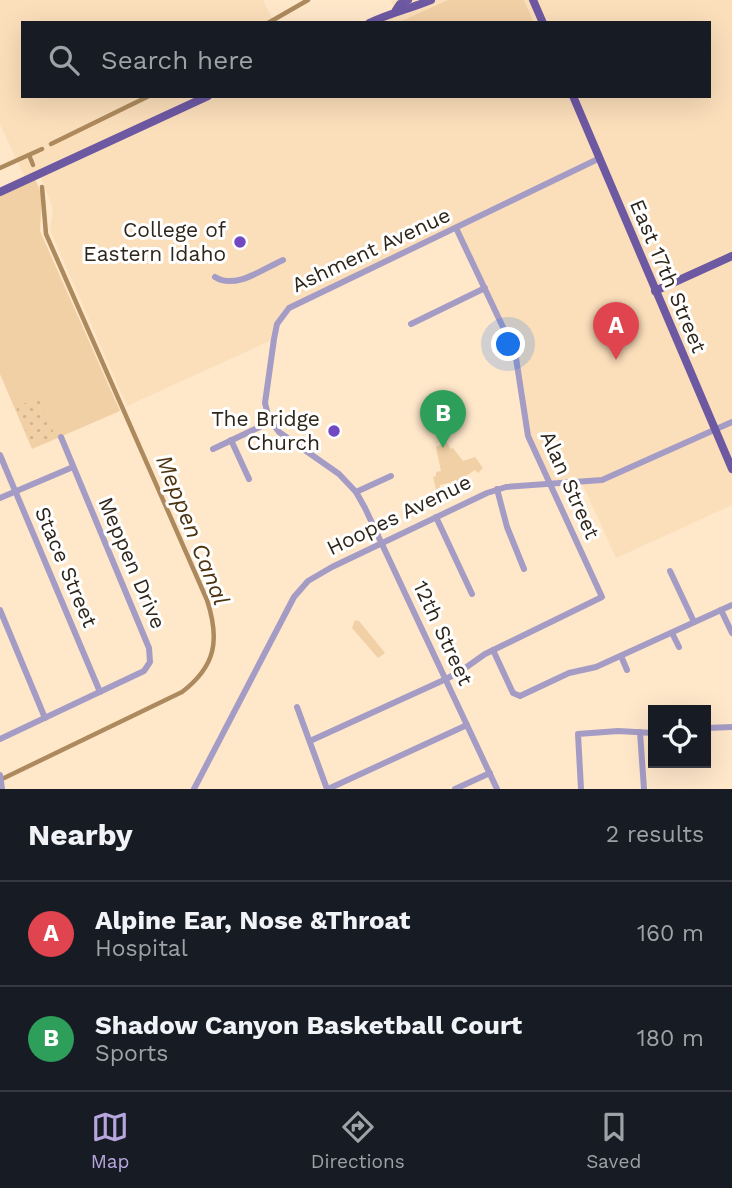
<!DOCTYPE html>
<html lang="en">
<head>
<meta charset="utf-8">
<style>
  :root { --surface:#171b24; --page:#242831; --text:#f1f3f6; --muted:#9ea1a6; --line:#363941; --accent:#b7a6de }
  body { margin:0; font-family:"Work Sans",sans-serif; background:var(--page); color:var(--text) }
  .controls { position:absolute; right:21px; bottom:21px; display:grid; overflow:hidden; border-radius:0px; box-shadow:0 7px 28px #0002 }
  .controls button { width:63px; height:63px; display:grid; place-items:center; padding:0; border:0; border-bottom:2px solid var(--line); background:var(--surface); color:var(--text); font:35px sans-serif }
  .you { position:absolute; left:509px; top:345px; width:24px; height:24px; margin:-18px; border:5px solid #fff; border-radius:50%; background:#1a73e8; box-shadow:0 0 0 10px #1a73e833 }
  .badge { display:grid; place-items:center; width:46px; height:46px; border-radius:50%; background:var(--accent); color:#fff; font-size:23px; font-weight:700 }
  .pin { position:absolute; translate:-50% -58px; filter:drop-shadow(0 2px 4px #0008) }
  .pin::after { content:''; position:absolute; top:37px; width:24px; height:21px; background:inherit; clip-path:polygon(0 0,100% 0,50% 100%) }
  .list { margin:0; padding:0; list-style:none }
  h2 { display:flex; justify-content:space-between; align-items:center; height:91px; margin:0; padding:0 28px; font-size:30px }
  h2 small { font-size:23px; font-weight:400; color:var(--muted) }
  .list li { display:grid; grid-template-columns:46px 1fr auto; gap:21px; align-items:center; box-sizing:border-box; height:105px; padding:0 28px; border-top:2px solid var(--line) }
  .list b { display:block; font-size:26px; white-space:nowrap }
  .list p { margin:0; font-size:23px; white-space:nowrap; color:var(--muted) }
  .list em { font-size:23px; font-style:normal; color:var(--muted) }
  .icon { flex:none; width:38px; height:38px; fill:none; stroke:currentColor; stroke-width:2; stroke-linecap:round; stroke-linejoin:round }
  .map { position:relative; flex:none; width:732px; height:789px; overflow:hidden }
  .search { position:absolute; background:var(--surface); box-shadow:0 7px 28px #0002; left:21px; right:21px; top:21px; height:77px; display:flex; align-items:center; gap:18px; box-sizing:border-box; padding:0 24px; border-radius:0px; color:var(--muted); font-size:26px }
  .sheet { height:301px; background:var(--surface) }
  nav { display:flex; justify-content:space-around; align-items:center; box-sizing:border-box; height:98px; border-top:2px solid var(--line); background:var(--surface); font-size:19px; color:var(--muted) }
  nav a { display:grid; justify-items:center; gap:4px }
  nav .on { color:var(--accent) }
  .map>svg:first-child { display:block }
  .built { fill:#fbdeba }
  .green { fill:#f2d0a6 }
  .garden { fill:url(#garden-dots) }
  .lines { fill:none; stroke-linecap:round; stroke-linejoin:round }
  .canal { stroke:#ad8a5d; stroke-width:4.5 }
  .minor { stroke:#a59cc5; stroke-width:6 }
  .major { stroke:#6d58a2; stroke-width:8 }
  .poi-dot { fill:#7148c1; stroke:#fff; stroke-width:2.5 }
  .labels { text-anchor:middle; stroke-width:6; stroke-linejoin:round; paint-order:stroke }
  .poi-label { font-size:21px; fill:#2f261b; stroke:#fff; text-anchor:end }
  .street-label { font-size:21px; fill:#2f261b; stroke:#fff }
  .water-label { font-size:23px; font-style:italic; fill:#4d330e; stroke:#fff }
</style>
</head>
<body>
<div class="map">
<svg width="732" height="789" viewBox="0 0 732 789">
  <defs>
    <pattern id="garden-dots" width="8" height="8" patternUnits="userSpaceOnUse" patternTransform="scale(1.75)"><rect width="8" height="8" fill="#f2d0a6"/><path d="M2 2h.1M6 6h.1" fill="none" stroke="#d0b28e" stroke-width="1.8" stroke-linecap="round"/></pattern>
  </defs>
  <rect width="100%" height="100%" fill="#ffe7ca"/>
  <path class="built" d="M0,0H263L274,23H23V96H709V23H369L395,10L391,0H732V505L616,558L582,483L549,485L528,436L516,358L456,228L296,303L281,316L274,339L127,406L50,230L53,209L41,177L26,180L0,124Z"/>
  <g class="green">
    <path d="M448,0H524L534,23H397Z"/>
    <path d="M34,176L42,196L40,231L120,411L32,449L0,374V192Z"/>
    <path d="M447,442L450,449L453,448L463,461L475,457L483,468L478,473L475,470L458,481L440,485V489L436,490L433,477L436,476V472L441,471L436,447Z"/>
    <path d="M355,620L359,621L385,653L378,658L352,628Z"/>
  </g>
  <path class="garden" d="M39,397L55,436L32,446L16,407Z"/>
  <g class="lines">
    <g class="canal">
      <path d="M268,23L308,0"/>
      <path d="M51,144L149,96"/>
      <path d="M29,155L33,165"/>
      <path d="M0,168L42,149"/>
      <path d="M0,780L182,692C216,666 220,640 207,600L46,234L42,187"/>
    </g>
    <g class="minor">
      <path d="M215,277C235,290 263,269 283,260"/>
      <path d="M411,324L485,288"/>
      <path d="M231,440L249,479"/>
      <path d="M213,449L270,422"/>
      <path d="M0,455L100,692"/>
      <path d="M497,489L507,527L524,569"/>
      <path d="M356,492L391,476"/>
      <path d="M0,498L73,467"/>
      <path d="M436,517L472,594"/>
      <path d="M670,571L694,622"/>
      <path d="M0,610L45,718"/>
      <path d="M721,610L732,633"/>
      <path d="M672,633L679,647"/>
      <path d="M493,650L513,693L520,696L569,673L596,667L732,605"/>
      <path d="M621,656L627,670"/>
      <path d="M297,707L327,789"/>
      <path d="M706,728L732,727"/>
      <path d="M640,732L644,789"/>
      <path d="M0,739L144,671L150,662L149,648L61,437"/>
      <path d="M310,741L446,679L461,671L485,654L602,597L528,436L516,358L510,342L456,228"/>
      <path d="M0,775L2,789"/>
      <path d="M194,789L294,597L308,581L332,567L487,493L506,487L602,480L732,422"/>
      <path d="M328,789L467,725"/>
      <path d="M455,789L490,773"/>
      <path d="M497,789L365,508L356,492L339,474L279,432L269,419L265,403L274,339L277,324L289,308L600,158"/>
      <path d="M581,789L578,734L618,731L653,733"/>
    </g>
    <g class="major">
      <path d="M533,0L543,23"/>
      <path d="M396,10L400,4L408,0"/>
      <path d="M369,23C390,13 409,9 431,0"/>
      <path d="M573,96L732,469"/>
      <path d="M0,192L208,96"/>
      <path d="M655,291L732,256"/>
    </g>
  </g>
  <g class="poi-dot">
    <circle cx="240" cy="242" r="7"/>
    <circle cx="334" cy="431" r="7"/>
  </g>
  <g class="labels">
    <g class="poi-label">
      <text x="226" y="237">College of<tspan x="226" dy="24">Eastern Idaho</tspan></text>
      <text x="320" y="426">The Bridge<tspan x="320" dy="24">Church</tspan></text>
    </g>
    <g class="street-label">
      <text transform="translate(371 250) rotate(-25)" y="7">Ashment Avenue</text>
      <text transform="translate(668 276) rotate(67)" y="7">East 17th Street</text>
      <text transform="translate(570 485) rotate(66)" y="7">Alan Street</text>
      <text transform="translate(399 515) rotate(-26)" y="7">Hoopes Avenue</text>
      <text transform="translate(132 563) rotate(67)" y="7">Meppen Drive</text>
      <text transform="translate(66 567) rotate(67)" y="7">Stace Street</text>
      <text transform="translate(443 633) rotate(65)" y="7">12th Street</text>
    </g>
    <g class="water-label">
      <text transform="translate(193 530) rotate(68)" y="8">Meppen Canal</text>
    </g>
  </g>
</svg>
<div class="controls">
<button><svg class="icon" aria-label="locate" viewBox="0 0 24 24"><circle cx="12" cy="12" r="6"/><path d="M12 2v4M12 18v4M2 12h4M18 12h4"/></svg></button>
</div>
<div class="you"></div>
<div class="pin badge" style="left:616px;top:360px;background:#e0444e">A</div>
<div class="pin badge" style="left:443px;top:448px;background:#2e9e5b">B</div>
<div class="search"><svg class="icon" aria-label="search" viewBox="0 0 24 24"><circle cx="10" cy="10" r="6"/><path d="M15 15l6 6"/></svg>Search here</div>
</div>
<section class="sheet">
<h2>Nearby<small>2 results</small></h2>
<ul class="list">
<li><span class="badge" style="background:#e0444e">A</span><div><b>Alpine Ear, Nose &amp;Throat</b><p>Hospital</p></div><em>160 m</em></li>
<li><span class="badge" style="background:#2e9e5b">B</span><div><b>Shadow Canyon Basketball Court</b><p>Sports</p></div><em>180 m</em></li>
</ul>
</section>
<nav>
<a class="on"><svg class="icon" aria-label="map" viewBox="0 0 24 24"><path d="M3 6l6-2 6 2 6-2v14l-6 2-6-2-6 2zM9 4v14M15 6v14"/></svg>Map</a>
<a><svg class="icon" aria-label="directions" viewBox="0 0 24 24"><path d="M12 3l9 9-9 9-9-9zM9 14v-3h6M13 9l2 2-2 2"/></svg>Directions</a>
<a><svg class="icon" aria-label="saved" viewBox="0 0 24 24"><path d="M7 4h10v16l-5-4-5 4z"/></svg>Saved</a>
</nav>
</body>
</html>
